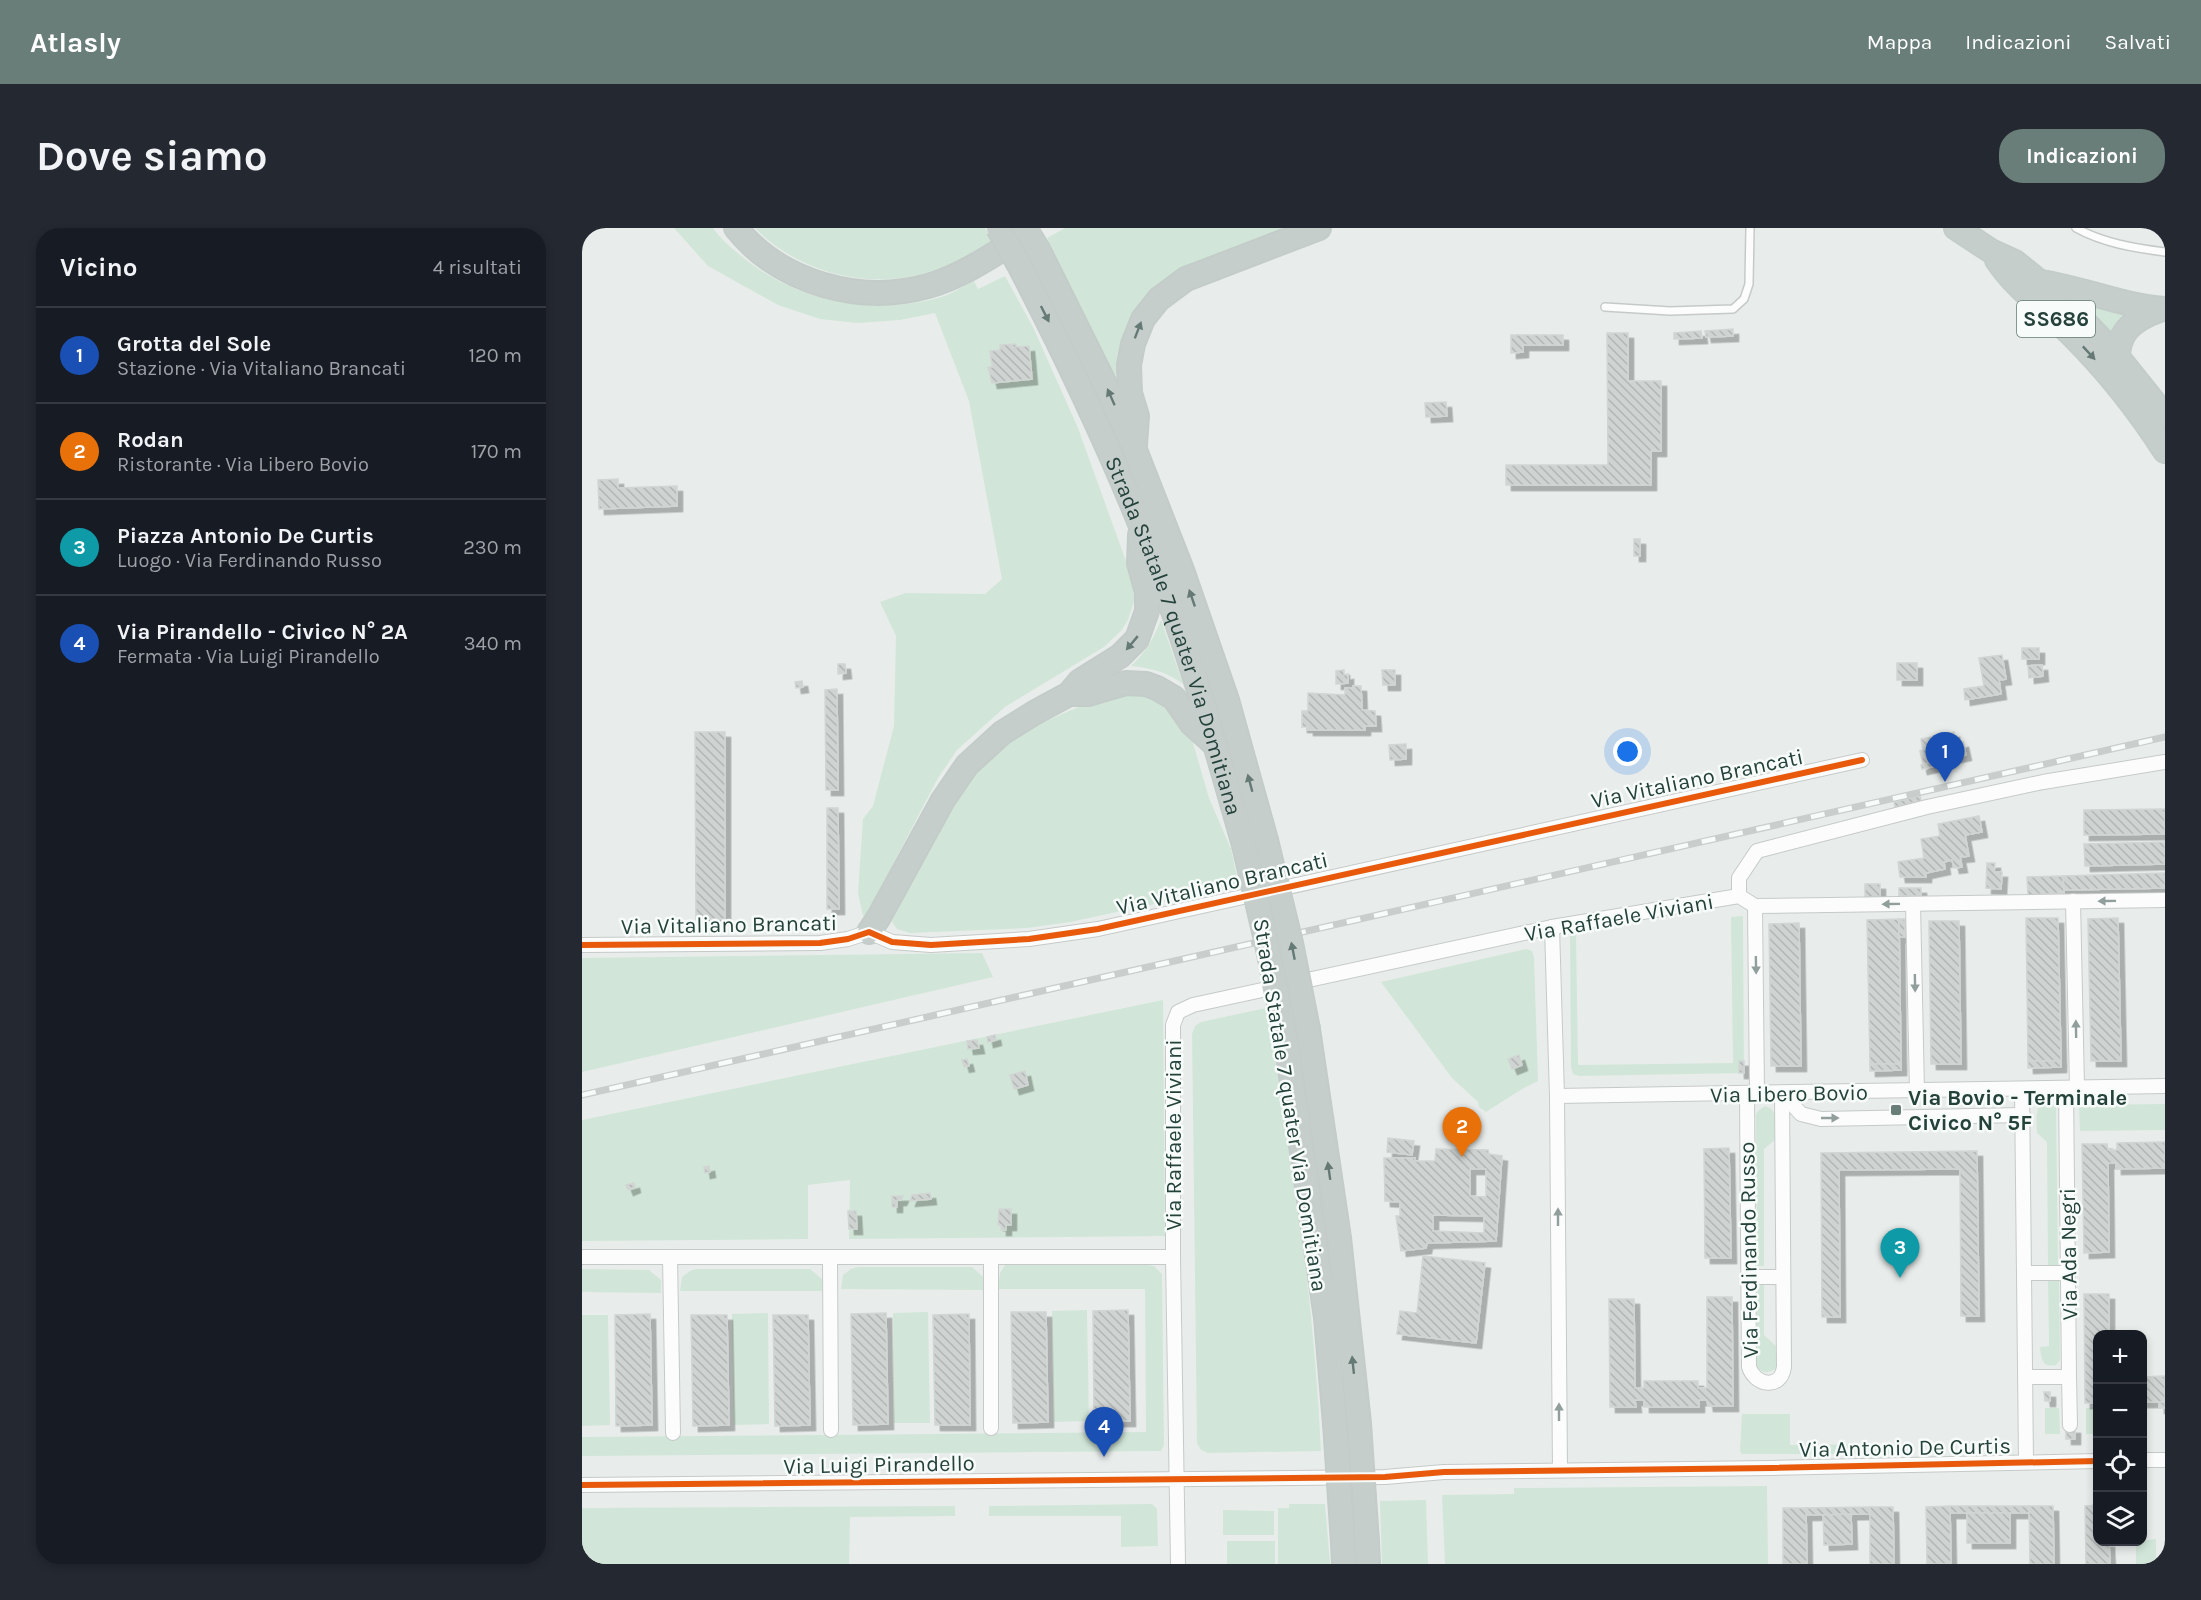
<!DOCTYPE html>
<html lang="it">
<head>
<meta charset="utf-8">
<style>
  :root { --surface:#171b24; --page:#242831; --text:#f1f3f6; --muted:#9ea1a6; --line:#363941; --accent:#697e78 }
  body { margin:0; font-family:Karla,sans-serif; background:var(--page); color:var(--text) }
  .controls { position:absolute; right:18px; bottom:18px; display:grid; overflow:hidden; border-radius:12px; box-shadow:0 3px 9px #0003 }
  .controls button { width:54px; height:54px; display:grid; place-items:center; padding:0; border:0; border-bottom:2px solid var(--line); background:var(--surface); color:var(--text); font:30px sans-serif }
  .you { position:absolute; left:1046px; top:524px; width:21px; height:21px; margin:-15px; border:4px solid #fff; border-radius:50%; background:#1a73e8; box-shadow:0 0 0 9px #1a73e833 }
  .badge { display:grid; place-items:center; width:39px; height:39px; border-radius:50%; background:var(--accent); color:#fff; font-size:20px; font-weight:700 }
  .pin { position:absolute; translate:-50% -50px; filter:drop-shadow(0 2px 3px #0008) }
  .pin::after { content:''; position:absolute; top:32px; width:21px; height:18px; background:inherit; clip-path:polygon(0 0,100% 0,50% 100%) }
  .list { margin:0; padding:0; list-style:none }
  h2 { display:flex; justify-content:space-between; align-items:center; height:78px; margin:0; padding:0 24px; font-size:26px }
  h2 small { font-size:20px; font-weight:400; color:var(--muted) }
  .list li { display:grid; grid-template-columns:39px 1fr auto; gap:18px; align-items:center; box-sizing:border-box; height:96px; padding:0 24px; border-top:2px solid var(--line) }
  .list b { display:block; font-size:22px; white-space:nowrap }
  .list p { margin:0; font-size:20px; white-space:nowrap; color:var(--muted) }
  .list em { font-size:20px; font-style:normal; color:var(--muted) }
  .icon { flex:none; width:33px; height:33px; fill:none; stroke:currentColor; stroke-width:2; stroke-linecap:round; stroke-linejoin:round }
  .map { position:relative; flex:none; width:1583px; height:1336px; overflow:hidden; border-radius:24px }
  header { display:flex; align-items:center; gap:36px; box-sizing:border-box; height:84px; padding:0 30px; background:var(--accent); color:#fff }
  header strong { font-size:28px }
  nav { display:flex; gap:33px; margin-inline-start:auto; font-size:21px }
  .intro { display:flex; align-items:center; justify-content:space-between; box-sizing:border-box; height:144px; padding:0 36px }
  h1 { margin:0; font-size:42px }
  .button { padding:15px 27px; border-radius:24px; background:var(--accent); color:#fff; font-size:21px; font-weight:700 }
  main { display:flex; gap:36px; padding:0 36px }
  aside { flex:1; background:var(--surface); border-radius:24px; box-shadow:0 3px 9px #0003 }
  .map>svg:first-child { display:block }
  .grass { fill:#d1e6d8 }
  .building { fill:url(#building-back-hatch); stroke:#d1d6d4; stroke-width:1.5; fill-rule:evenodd; filter:url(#shadow) }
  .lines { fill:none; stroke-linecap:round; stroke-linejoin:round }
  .service-casing { stroke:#c5cac8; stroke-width:10 }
  .minor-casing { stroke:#c5cac8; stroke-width:16 }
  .trunk-casing { stroke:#c3ccc9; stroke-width:26 }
  .service { stroke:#fcfcfc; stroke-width:7 }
  .minor { stroke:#fcfcfc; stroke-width:14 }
  .trunk { stroke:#c6cecc; stroke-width:22 }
  .rail-casing { stroke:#c9cdcc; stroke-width:7 }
  .rail { stroke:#f7fbf9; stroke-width:4.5; stroke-dasharray:14; stroke-linecap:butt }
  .trunk-bridge-casing { stroke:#c3ccc9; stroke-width:26; stroke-linecap:butt }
  .trunk-bridge { stroke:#c6cecc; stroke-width:22 }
  .cycleway-casing { stroke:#f7fbf9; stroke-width:10 }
  .cycleway { stroke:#e8590c; stroke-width:6 }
  .oneway { fill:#657a74 }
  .oneway2 { fill:#909f9b }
  .poi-dot { fill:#697e78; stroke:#f7fbf9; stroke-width:2 }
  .labels { text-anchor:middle; stroke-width:5; stroke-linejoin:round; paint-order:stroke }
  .shield { fill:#f7fbf9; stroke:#637a73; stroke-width:1.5 }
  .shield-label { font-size:21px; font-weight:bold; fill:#24423a }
  .street-label { font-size:22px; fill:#24423a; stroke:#f7fbf9 }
  .poi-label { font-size:22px; font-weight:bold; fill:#24423a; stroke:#f7fbf9; text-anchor:start }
</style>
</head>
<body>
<header>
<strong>Atlasly</strong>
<nav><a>Mappa</a><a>Indicazioni</a><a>Salvati</a></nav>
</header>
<div class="intro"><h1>Dove siamo</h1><a class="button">Indicazioni</a></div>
<main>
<aside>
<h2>Vicino<small>4 risultati</small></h2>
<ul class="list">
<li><span class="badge" style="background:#1a4fb4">1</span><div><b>Grotta del Sole</b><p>Stazione · Via Vitaliano Brancati</p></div><em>120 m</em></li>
<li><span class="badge" style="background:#e8710a">2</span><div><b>Rodan</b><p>Ristorante · Via Libero Bovio</p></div><em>170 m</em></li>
<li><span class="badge" style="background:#0f9aa8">3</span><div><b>Piazza Antonio De Curtis</b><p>Luogo · Via Ferdinando Russo</p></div><em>230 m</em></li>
<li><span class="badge" style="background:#1a4fb4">4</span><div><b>Via Pirandello - Civico N° 2A</b><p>Fermata · Via Luigi Pirandello</p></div><em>340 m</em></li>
</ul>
</aside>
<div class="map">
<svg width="1583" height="1336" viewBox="0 0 1583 1336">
  <defs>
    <pattern id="building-back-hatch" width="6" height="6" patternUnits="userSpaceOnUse" patternTransform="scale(1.5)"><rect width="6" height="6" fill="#cfd4d2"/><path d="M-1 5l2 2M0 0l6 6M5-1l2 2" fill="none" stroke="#b2b7b5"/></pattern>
    <filter id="shadow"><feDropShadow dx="5.5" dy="5.5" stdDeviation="0" flood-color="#0004"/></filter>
  </defs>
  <rect width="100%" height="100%" fill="#e8edeb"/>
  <g class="grass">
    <path d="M92,0H131C138,10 147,18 157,26C211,73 289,89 359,69C370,66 381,58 392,53L396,61L423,48L451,99L496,200L549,347L553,370L546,392L539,403L522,419L423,479L375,522L356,550L285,686L281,688L276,665L281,591L291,578L312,498L314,408L298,374L324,365L403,366L420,351L387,173L353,85L318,92L276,95L238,91L196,77L126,38Z"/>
    <path d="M173,0H403L411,13C395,22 379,33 362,39C298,65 221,49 173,0Z"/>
    <path d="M483,0H714L598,44L535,148L531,145L465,10Z"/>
    <path d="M1498,73L1543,84V88L1530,107L1497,75Z"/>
    <path d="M579,392L601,456C585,444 569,440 549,438C564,424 572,410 579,392Z"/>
    <path d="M548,462L580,472L609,508L627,570L649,621L657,658L488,694L445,700L328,705L315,701L310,694L312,687C326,662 340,637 354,612C364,592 374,570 388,552C427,503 490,479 548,462Z"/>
    <path d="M1161,688L1162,845L997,848L991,846L989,839L988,704L994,703L996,837L1151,835L1149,689Z"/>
    <path d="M944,721L950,723L952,729L956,853L940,861L904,884L897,879L896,874L870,850L799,754Z"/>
    <path d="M400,725L411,749L0,844V730Z"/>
    <path d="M581,772L583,1008L267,1011L268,952L226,957V1011L0,1013V892Z"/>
    <path d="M684,780C711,926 732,1075 739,1223L626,1225L619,1222L615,1215L610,806L613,798L619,794Z"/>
    <path d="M1466,873L1474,879L1476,1037H1466L1465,914L1455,905C1455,893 1451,876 1466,873Z"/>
    <path d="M1583,876V902L1498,903L1497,877Z"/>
    <path d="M1183,878C1198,882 1194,898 1194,911L1182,921V1038H1175L1174,886L1177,882Z"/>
    <path d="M428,1036L565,1037L572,1038L580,1046L582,1217L579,1223L0,1228V1209L564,1204L563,1061H416L418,1045L423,1037Z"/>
    <path d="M276,1039H390L401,1049V1062L259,1061L261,1047L269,1041Z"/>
    <path d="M0,1041L67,1042L79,1052V1065L0,1064Z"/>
    <path d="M114,1041H228L240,1051V1063H98L100,1049L108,1043Z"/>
    <path d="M1466,1053H1477L1478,1132L1474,1137C1460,1140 1459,1130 1458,1119L1467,1118Z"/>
    <path d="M1175,1055H1182V1107L1196,1120V1139C1188,1145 1182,1147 1175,1139Z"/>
    <path d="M505,1082L507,1193L472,1194L470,1083Z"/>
    <path d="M346,1084L348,1195H312L311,1085Z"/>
    <path d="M186,1085L187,1196L152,1197L150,1086Z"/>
    <path d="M0,1087H26L28,1197L0,1198Z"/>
    <path d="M1463,1180H1477L1478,1206H1463Z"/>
    <rect x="1504" y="1180" width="11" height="26"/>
    <path d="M1160,1186H1208V1217L1316,1216V1226H1160L1158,1223Z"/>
    <path d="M1185,1258L1186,1336H863L860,1267L932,1266V1260Z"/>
    <path d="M844,1272L846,1336H800L798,1273Z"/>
    <path d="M570,1276L575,1281L576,1318L539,1319V1288H407V1278Z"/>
    <path d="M707,1276H743L748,1336H696V1280H707Z"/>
    <path d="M373,1278V1288L268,1289L267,1336H0V1280Z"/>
    <path d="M641,1282L692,1283V1307H641Z"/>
    <path d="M1574,1311V1336H1554V1314Z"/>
    <rect x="645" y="1313" width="48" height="23"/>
  </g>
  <g class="building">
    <path d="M1151,101V108L1124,109L1123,103Z"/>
    <path d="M1119,103L1120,110L1092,111V105Z"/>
    <path d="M1025,105H1046V153H1079V223H1069V257H924V237H1026Z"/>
    <path d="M929,107H981V117H941V124L929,125Z"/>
    <path d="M434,116V119L447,118L450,151L410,155L406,139H410L408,123L418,122V117Z"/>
    <path d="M864,174L865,188L844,189L843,175Z"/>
    <path d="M36,251V260L95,258V278L17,281L16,252Z"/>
    <rect x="1052" y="311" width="6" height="17"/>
    <rect x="1440" y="420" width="17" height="11"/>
    <path d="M1420,427L1424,451L1417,452L1419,466L1383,472L1382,461L1402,458L1397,430Z"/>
    <rect x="1315" y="435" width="20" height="17"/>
    <path d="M256,436H263L264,445L256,446Z"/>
    <path d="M1460,437L1461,448L1447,450L1446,438Z"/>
    <path d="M762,442V447L766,446V455L754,456V443Z"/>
    <path d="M800,442H813V457H801Z"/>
    <path d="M220,453L221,459L214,460L213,454Z"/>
    <path d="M771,458H779L780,482L793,483L794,498H783V502H726V499H720V483H726V465L763,467V460H771Z"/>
    <path d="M255,461L256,562H244L243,462Z"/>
    <path d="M113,504H143V691H114Z"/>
    <path d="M1372,504L1374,516L1381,514L1384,527L1341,536L1338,523L1341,522L1339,511Z"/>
    <path d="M824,516V531L808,532L807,517Z"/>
    <path d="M1357,533L1358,537L1340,541L1339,537Z"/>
    <path d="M1338,568L1339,573L1313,579L1312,574Z"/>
    <path d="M245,580H256L257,681H245Z"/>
    <path d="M1583,581V606L1502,607V582Z"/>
    <path d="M1397,588L1400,604L1383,607L1387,628L1378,629L1380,639L1372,640L1370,632L1362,634L1363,641L1344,645V649H1318L1316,634L1342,630L1339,611L1358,608L1356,596Z"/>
    <path d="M1583,614V636L1503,638L1502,616Z"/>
    <path d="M1405,635H1413L1412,644H1420L1419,661L1404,660Z"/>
    <path d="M1583,645V660L1482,662L1481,648Z"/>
    <path d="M1481,648L1482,665L1446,667L1445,649Z"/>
    <rect x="1283" y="656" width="15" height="13"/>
    <rect x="1317" y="660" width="22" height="8"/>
    <path d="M1444,690H1476L1479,833H1446Z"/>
    <path d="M1536,690L1539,833H1509L1506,691Z"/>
    <path d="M1317,691L1319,836H1288L1285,692Z"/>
    <rect x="1317" y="691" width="6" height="18"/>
    <path d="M1347,693H1377L1379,836H1349Z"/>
    <path d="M1217,695L1219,838H1189L1187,696Z"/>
    <path d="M413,807L414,812L406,814L405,809Z"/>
    <path d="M395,812L397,820L386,821L385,813Z"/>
    <path d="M937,827L940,837L930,841L926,831Z"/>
    <path d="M385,831L387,838L382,839L380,832Z"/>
    <rect x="1157" y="833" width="5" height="12"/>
    <path d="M1446,833H1479V839L1446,840Z"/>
    <path d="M1288,836H1319V842L1288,843Z"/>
    <path d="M443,843L446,857L432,861L428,847Z"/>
    <path d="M806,910L832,913L830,927L805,924Z"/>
    <path d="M1583,914V940L1534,941V935H1526L1527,1024L1502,1025L1500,916H1525L1526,922H1535V915Z"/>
    <path d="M1147,920L1149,1030H1123L1122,921Z"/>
    <path d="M854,921L906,922L907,926L920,928L914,1013L845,1015L844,1020L819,1023L814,988H818V974L803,973L802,930H833V933H853ZM888,941H904V969L888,968ZM851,987L902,988V1005L851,1003Z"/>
    <path d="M1395,923L1397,1088H1379L1378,941L1257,942L1258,1089H1240L1239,925Z"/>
    <path d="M127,938L128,944L123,945L122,939Z"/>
    <path d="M52,955L53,959L46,962L44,957Z"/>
    <path d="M348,965L349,971L328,973L330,967Z"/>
    <path d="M310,968H321L319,972H315V979H310Z"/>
    <path d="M417,981H429V997H424V1002H419V997H416Z"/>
    <path d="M266,983H274L275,1001H267Z"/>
    <path d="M841,1028L903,1035L894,1115L815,1106L818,1083L835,1085Z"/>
    <path d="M1502,1066H1527V1106H1516V1175H1503Z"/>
    <path d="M1125,1069H1150L1151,1178H1126L1125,1172H1117V1179H1062V1172H1053L1054,1179H1028L1027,1071H1052L1053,1160H1062V1153H1116V1160H1125Z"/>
    <path d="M546,1082L548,1193H512L511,1083Z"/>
    <path d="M429,1084H464L466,1194L431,1195Z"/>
    <path d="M304,1085L306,1196L271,1197L269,1086Z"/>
    <path d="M68,1086L70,1197L34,1198L33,1087Z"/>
    <path d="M387,1086L388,1197H353L351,1087Z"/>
    <path d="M109,1087H145L147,1197L111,1198Z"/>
    <path d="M191,1087H226L228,1197L193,1198Z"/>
    <path d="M1583,1148V1174H1560V1149Z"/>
    <path d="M1462,1164H1468V1173H1463Z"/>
    <rect x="1577" y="1174" width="6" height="6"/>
    <rect x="1484" y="1200" width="9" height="11"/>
    <path d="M1516,1277V1314H1527L1528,1336H1504L1503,1278Z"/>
    <rect x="1368" y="1278" width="79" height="7"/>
    <path d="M1368,1278L1369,1336H1345L1344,1279Z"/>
    <path d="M1447,1278H1471L1472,1336H1448Z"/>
    <path d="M1288,1279V1286L1224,1287V1280Z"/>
    <path d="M1288,1279H1311L1312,1336H1288Z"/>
    <path d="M1201,1280H1224L1225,1336H1201Z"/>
    <rect x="1385" y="1285" width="43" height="30"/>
    <path d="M1269,1286L1270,1316L1242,1317L1241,1287Z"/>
  </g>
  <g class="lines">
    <g class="service-casing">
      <g id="service">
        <path d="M1494,0C1521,15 1552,20 1583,24"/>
        <path d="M1023,79L1088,83L1151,81L1162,71L1167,56L1168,0"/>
      </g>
    </g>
    <g class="minor-casing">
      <g id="minor">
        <path d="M1157,668V650L1175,623L1345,579L1461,554L1583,534"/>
        <path d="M1491,673L1495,859"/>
        <path d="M1331,676L1335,863"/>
        <path d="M970,699L975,868L978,1242"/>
        <path d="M0,717L238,715L266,711L287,704L310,714L349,717L447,711L516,701L1280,532"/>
        <path d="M1440,861L1444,1234"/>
        <path d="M1165,865L1167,1139C1173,1158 1199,1162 1202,1139L1200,865"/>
        <path d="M1175,865L1173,678L1583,672"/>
        <path d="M1200,865L1219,886L1239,891L1441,887"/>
        <path d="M975,868L1583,858"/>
        <path d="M0,1029H591"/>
        <path d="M88,1029L91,1205"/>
        <path d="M248,1029L249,1202"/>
        <path d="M409,1029V1200"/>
        <path d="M1442,1045H1486"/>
        <path d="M1167,1049H1201"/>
        <path d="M1444,1149H1487L1484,860"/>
        <path d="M1487,1149L1488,1197"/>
        <path d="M1560,1232H1583"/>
        <path d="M0,1257L803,1249L862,1244L1190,1240L1516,1233"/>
        <path d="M596,1336L591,1029V797L596,784L611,777L970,699L1157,668L1173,678"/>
      </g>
    </g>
    <g class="trunk-casing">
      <g id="trunk">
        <path d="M154,0C198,55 278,77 346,58C381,48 412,26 443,7"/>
        <path d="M1374,0L1409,23L1433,34L1488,79L1535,128L1583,188"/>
        <path d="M457,23L522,154L553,222L600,342L645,472L684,612"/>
        <path d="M1415,32C1434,61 1466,83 1490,107C1525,142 1556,181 1583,223"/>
        <path id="s1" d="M436,35C487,133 534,232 574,336C609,428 635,523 662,617"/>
        <path d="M1459,54C1501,60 1540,78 1583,81"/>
        <path d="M1536,140C1533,105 1549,92 1580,81"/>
        <path d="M553,217L555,188L548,165L547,137L551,116L561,91L577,71L604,51L737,0"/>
        <path d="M487,466H506L544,455L564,456L575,460L592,470L610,496L633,517"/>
        <path d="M287,704L297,689L361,572L385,537L420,505L452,485L487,466L498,453L538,428L555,411L565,383V364L557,335L558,307"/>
        <path d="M726,801L757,1010L777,1195"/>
        <path d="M703,806L744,1090L753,1196"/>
        <path d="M785,1314L786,1336"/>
        <path d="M761,1315L762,1336"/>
      </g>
    </g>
    <use href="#service" class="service"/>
    <use href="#minor" class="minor"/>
    <use href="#trunk" class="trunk"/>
    <g class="rail-casing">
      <path id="rail" d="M0,867L1583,509"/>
    </g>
    <use href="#rail" class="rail"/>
    <g class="trunk-bridge-casing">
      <g id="trunk-bridge">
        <path d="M416,0L436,35"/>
        <path d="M443,0L457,23"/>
        <path d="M684,612L709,715L726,801"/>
        <path d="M662,617L686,721L703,806"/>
        <path d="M777,1195L785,1314"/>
        <path d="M753,1196L761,1315"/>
      </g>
    </g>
    <use href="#trunk-bridge" class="trunk-bridge"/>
    <g class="cycleway-casing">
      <g id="cycleway">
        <path d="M0,717L238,715L266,711L287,704L310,714L349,717L447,711L516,701L1280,532"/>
        <path d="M0,1257L803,1249L862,1244L1190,1240L1516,1233"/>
      </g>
    </g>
    <use href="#cycleway" class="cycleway"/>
  </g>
  <defs><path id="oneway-solid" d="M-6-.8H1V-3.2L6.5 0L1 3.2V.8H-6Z" transform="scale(1.5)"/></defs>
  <g class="oneway">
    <use href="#oneway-solid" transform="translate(463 86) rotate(63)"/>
    <use href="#oneway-solid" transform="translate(556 102) rotate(-69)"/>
    <use href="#oneway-solid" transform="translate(1507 125) rotate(47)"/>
    <use href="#oneway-solid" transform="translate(529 169) rotate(-114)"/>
    <use href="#oneway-solid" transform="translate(610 370) rotate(-109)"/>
    <use href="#oneway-solid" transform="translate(550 415) rotate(130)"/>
    <use href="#oneway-solid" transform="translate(668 555) rotate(-105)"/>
    <use href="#oneway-solid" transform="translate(711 723) rotate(-101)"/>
    <use href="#oneway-solid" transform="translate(747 943) rotate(-98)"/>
    <use href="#oneway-solid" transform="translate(771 1137) rotate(-96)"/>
  </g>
  <g class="oneway2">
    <use href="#oneway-solid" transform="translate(1525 673) rotate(179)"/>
    <use href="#oneway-solid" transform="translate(1309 676) rotate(179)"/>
    <use href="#oneway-solid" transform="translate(1174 737) rotate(89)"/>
    <use href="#oneway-solid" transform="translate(1333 755) rotate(89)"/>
    <use href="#oneway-solid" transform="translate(1494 801) rotate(-91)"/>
    <use href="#oneway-solid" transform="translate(1248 890)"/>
    <use href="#oneway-solid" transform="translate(976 989) rotate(-90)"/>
    <use href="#oneway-solid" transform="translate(977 1184) rotate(-90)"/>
  </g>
  <rect class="poi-dot" x="1308" y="876" width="12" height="12" rx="3"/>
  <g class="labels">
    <rect class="shield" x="1435" y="73" width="78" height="36" rx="4.5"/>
    <g class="shield-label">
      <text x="1474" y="98">SS686</text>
    </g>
    <g class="street-label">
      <text dy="8" stroke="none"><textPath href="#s1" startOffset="405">Strada Statale 7 quater Via Domitiana</textPath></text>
      <text transform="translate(1115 550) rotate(-12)" y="8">Via Vitaliano Brancati</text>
      <text transform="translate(640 655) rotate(-13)" y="8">Via Vitaliano Brancati</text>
      <text transform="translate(1037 689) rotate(-10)" y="8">Via Raffaele Viviani</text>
      <text transform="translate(147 696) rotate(-1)" y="8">Via Vitaliano Brancati</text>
      <text transform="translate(1207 865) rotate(-1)" y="8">Via Libero Bovio</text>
      <text transform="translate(709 877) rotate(81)" y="8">Strada Statale 7 quater Via Domitiana</text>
      <text transform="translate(591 907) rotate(-90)" y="8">Via Raffaele Viviani</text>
      <text transform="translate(1166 1022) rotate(-91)" y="8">Via Ferdinando Russo</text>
      <text transform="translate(1486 1026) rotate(-91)" y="8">Via Ada Negri</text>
      <text transform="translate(1323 1219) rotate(-1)" y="8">Via Antonio De Curtis</text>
      <text transform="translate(297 1236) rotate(-1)" y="8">Via Luigi Pirandello</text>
    </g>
    <g class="poi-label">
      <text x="1326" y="877">Via Bovio - Terminale<tspan x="1326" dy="25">Civico N° 5F</tspan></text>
    </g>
  </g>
</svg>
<div class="controls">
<button>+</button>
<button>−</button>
<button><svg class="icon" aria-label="locate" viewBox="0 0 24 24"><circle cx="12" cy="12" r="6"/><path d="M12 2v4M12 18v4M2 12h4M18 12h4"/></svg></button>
<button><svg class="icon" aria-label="layers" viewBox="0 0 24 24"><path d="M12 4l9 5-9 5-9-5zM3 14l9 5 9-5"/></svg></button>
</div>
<div class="you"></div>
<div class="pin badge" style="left:1363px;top:554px;background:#1a4fb4">1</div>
<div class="pin badge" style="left:880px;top:929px;background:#e8710a">2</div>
<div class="pin badge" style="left:1318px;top:1050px;background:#0f9aa8">3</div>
<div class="pin badge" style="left:522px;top:1229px;background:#1a4fb4">4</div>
</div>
</main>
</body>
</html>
